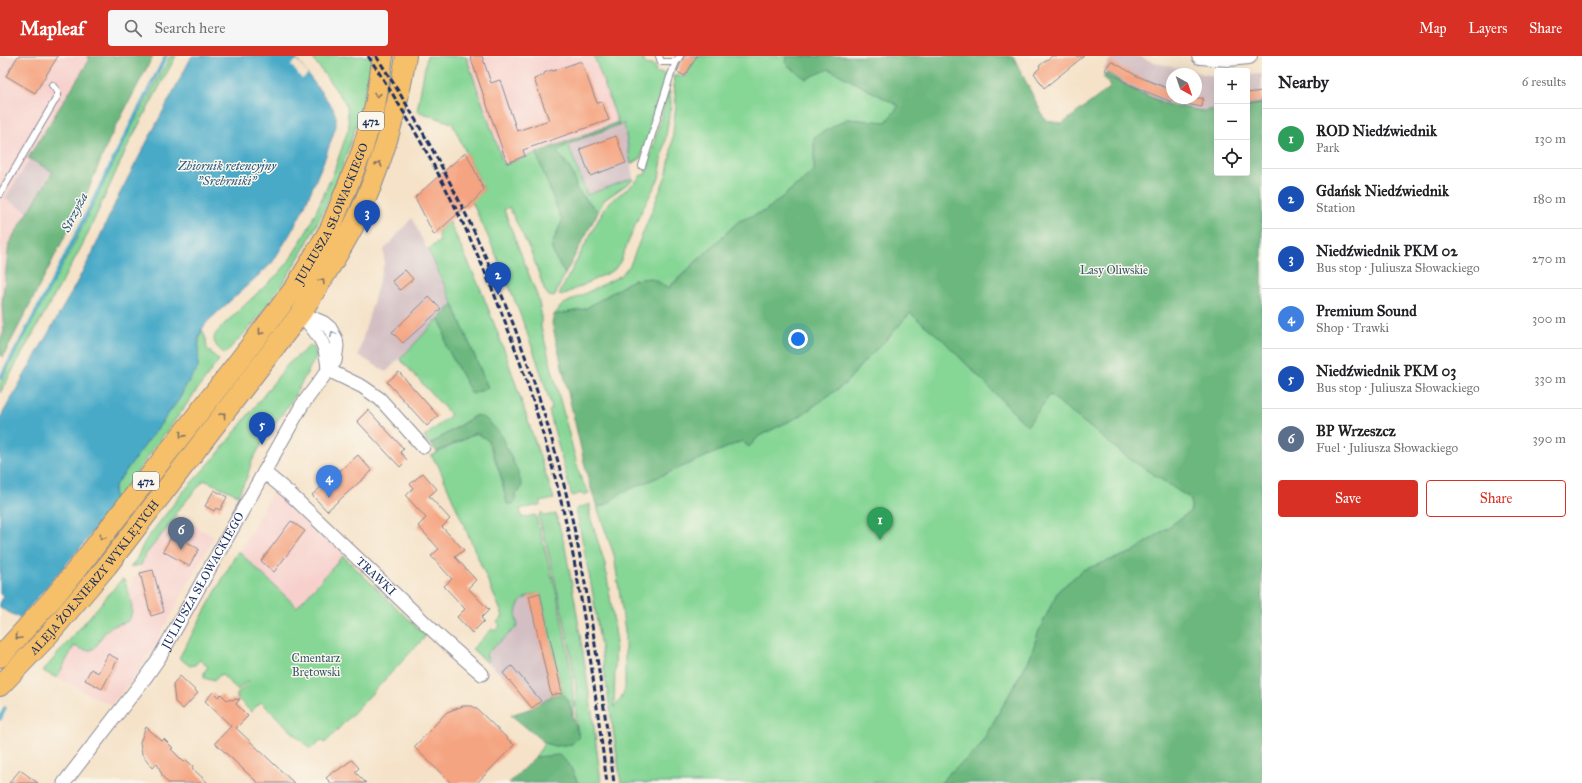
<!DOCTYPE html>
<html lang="en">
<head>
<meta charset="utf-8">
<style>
  :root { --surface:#fff; --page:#f6f6f6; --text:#202124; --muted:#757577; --line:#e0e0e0; --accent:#d93025 }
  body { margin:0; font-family:"IM FELL Great Primer",serif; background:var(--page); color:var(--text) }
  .controls { position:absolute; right:12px; top:12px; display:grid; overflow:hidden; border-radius:4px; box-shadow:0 4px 16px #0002 }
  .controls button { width:36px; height:36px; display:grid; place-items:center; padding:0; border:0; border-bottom:1px solid var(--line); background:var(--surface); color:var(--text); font:20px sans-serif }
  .compass { position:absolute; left:1166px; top:12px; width:36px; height:36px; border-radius:50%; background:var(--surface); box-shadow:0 4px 16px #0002; rotate:140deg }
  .you { position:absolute; left:798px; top:283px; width:14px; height:14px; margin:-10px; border:3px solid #fff; border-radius:50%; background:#1a73e8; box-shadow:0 0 0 6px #1a73e833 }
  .badge { display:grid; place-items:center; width:26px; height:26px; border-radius:50%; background:var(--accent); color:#fff; font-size:13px; font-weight:700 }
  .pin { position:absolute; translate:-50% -33px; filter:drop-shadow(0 1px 2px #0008) }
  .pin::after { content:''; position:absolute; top:21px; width:14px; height:12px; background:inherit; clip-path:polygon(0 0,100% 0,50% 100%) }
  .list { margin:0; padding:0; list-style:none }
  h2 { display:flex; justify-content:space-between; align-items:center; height:52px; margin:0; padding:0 16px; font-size:17px }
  h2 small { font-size:13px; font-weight:400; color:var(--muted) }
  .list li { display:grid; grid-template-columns:26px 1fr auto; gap:12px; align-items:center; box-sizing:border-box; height:60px; padding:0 16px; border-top:1px solid var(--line) }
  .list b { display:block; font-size:15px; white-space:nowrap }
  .list p { margin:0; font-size:13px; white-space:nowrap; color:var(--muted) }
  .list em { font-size:13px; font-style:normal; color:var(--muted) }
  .actions { display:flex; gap:8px; padding:12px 16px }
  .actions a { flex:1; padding:9px 0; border:1px solid var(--accent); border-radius:4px; text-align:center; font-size:14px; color:var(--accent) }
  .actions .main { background:var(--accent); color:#fff }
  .icon { flex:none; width:22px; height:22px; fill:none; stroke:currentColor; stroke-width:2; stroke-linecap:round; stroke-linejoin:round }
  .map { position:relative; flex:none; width:1262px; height:727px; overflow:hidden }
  header { display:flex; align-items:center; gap:24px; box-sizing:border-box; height:56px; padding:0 20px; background:var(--accent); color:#fff }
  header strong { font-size:19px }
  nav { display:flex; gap:22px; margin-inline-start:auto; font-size:14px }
  .search { width:280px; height:36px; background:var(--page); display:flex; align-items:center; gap:10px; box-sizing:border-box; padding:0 14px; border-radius:4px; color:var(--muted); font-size:15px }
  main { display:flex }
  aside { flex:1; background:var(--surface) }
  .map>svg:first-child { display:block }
  .built { fill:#f7d0cc }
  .industrial { fill:#d2bec3; fill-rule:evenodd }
  .green { fill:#86d695; stroke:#50827a }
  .forest { fill:#6cb77e; stroke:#44736e }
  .water { fill:#49aac8; stroke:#326c93 }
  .pier { fill:#f5e2c8 }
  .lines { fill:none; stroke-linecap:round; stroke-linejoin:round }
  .stream { stroke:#49aac8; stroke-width:3.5 }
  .building { fill:#f5a481 }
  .service-casing { stroke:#888893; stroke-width:8 }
  .minor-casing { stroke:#888893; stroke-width:15 }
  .tertiary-casing { stroke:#888893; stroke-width:18 }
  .primary-casing { stroke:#888893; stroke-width:22 }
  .service { stroke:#fff; stroke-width:6 }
  .minor { stroke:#fff; stroke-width:13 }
  .tertiary { stroke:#fff; stroke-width:16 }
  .primary { stroke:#f6c06b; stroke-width:20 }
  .rail { stroke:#1b2f5e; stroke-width:3; stroke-dasharray:6 3; stroke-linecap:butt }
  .oneway { stroke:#7e7064 }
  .oneway2 { stroke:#8d97ae }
  .labels { text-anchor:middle; stroke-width:3; stroke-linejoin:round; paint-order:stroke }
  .shield { fill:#fbf7ec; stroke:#5e6b89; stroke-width:1 }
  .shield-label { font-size:11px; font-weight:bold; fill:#1b2f5e }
  .street-label { font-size:12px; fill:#1b2f5e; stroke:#fbf7ec }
  .park-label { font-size:12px; fill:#36596c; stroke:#fbf7ec }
  .water-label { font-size:13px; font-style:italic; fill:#2b5a83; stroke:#fbf7ec }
</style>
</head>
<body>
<header>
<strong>Mapleaf</strong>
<div class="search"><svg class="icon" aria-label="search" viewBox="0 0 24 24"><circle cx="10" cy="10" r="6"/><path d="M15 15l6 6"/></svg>Search here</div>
<nav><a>Map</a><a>Layers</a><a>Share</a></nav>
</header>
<main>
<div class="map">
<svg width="1262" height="727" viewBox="0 0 1262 727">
  <rect width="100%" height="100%" fill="#fbf7ec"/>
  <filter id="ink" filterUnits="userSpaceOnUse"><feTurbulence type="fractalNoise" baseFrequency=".025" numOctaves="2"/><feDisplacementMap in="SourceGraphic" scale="8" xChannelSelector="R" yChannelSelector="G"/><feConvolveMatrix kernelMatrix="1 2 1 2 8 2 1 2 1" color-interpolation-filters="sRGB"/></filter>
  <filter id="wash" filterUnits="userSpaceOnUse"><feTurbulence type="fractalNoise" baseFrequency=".012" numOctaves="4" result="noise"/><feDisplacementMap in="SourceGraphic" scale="16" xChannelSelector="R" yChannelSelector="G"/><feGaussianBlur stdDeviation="0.9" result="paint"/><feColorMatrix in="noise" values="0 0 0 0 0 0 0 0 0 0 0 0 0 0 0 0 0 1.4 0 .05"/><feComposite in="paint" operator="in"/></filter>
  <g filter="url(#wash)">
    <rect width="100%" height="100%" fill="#f5e2c8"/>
    <g class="built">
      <path d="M0,0H86L91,3L79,22L53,116L87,137L0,307Z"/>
      <path d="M466,0H594L618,66L504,109Z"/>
      <path d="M275,432L345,498L297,551L239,496Z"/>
      <path d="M177,460L214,481L143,610L111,649L44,615L65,594L119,555L146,498Z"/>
    </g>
    <g class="industrial">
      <path d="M1112,0H1140L1147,4L1169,10L1217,21V53L1202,55L1166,48L1131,32L1103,14ZM1172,18H1196V42H1172Z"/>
      <path d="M1262,18V47L1247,49V19Z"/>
      <path d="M624,68L633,122L587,139L568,88Z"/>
      <path d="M30,103L53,116L28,156L5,143Z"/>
      <path d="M412,162L453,248L386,316L358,299L384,208V194Z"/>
      <path d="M540,537L562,637L541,647L540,645L532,652L506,622L488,607L489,605L486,600L516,564V555L519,548L526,541Z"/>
    </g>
    <g class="green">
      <path d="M170,0H176L130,85L83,188L0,337V327L75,186L125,84Z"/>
      <path d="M311,0H373C370,20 364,39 359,59C338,135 302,207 252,269C244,279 233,288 225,298C215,290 209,283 220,273V272L279,217L289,205L308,173L333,118L349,71L347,52L344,45Z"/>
      <path d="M427,0H466L504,109L536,97L562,165L551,191L556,203L565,218L554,241L549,240L545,235L531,196L509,151L504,154L538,242L541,256V271L575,401L581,423L589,437L584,439L582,437L572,440L571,437L549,355L552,352C531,282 504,213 472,146L484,134L452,67L417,55Z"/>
      <path d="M594,0H642L645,8L655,10L656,17H663L666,19L644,94L640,103L631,108L624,68L619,69Z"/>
      <path d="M697,0H787L786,8L829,13L899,50L886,66L847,63L814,115L765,155L739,165L668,232L651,222L633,224L585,253L554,259L562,249L620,220L630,209L667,117L671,96L676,48L673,20H685Z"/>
      <path d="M668,35L670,36L671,49L659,122L639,160L620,206L614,214L563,239L559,238L605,151C615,139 632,133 641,119H645Z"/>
      <path d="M568,88L587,139L633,122L632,125L604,144L598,156L576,132C576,118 566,106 557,96L559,93Z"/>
      <path d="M449,165L481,234L505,296L554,443L540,446L541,449L520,453L522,462L534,459L536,460L557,539L572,619L573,641V659L569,647L562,637L540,538C536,538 530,539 527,541C516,546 514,560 518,570L487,597L486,600L489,605L488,607L472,593L492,573L495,575L500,569L497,566L503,560L438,409L431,400L477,377L488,384L501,420L504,435L506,394L499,376L476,359L430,388L424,381L451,359L400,303L438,263L444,273L446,290L472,338L488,332L453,248L428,193L440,185L438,180L439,174Z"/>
      <path d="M910,257L943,284L1027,370L1050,339L1127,401L1191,443V455L1133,496L1083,514L1058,535L1038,577L1030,602L997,660L979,691L968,702L947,719L941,727H621L593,539L576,453L590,448V460L605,508L616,580L614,651L621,643L625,632V575L614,499L597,451L606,449L621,437L742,385L749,391L759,380L800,360L846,327L867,302L886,284Z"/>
      <path d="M202,273L206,283L207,293L219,304L115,446L114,434L116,428L180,342C183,335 187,329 190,323C197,307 197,289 202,273Z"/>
      <path d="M311,289L315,294L316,301L289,349L268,377L252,405L247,421L238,439L204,424L175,458L177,460L146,498L141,509L130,511L135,506L145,485L183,436L217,399L288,308Z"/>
      <path d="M542,456L543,459L544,460L556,458L565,491L575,546L592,656L601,727H578L569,708L535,701L545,687L555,690L572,688L579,681C573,660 578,638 574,617C565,565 553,513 539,462V459Z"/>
      <path d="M238,495L297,551L343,500L426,580L325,687L321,684L310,693L261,646L251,656L237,642V638L249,626L248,625L238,634L221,618L214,625L204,622V616L208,611L200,604L195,609L190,610L179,602Z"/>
      <path d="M122,523L125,525C128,537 137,554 128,565C123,568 116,568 110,572C94,583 101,603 74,590L57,622L43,615Z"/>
    </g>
    <g class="forest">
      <path d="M86,0H153L109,84L87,137L3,301L0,298V284L4,276L2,248L9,187L53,116L28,102L90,3Z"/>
      <path d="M787,0H1013L1045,64L1062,68L1111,31L1103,20L1107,17L1131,32L1166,48L1202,55L1217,53V117H1247V49L1262,47V727H941L947,719L968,702L979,691L997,660L1030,602L1038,577L1058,535L1083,514L1133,496L1191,455V443L1127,401L1050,339L1027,370L943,284L910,257L886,284L867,302L846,327L800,360L759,380L749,391L742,385L621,437L606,449L597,451L588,423L552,267L554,259L585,253L633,224L651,222L669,232L739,165L765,155L814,115V81L847,63L886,66L899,50L829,13L806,23L786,8Z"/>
      <path d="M618,66L619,69C607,74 564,87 557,96C566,107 576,118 576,133L598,156L565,218L556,203L551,191L562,165L536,97Z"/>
      <path d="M453,248L488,332L472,338L446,290L444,273L438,263Z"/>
      <path d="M477,359L486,363L499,376L517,414L522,430L519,436L515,438L516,445L513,448H507L501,420L488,384L476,377L437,396L430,388Z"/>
      <path d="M562,637L569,647L579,681L572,688L555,690L545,687L511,659L532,652L540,645L541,647L551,641V639Z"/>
      <path d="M559,699L569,708L578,727H509L535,701Z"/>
    </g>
    <path class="water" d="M192,0H294L333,52L336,61V70L325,102L303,154L290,178L272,207L208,265L202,273L199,281L198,312L184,332L180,342L116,428L114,434L115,446L87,484L20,562L0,552V548L4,539L0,538V362L70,239L92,198L118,141Z"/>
    <path class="pier" d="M297,4L308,18L302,23L291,9Z"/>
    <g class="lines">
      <g class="stream">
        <path d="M0,322C60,217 110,107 166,0"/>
        <path d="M0,663L5,652"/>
      </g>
    </g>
    <g id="blocks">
      <g class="building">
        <path d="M18,0H58L35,37L6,20Z"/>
        <path d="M470,0H482L491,27L500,24L517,75L549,64L534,23L544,19V17L552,14L553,15L581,5L597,47L602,46L609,64L523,94L525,100L507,107Z"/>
        <path d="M684,0H697L685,20L677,16Z"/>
        <path d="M1052,0H1084L1044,32L1034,17L1040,12L1039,10Z"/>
        <path d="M1111,5L1137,20L1172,34V46L1132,30L1105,14Z"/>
        <path d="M1262,35V45L1247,48V37Z"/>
        <path d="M1177,42H1203L1202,51L1176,46Z"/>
        <path d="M616,80L626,107L590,120L580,93Z"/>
        <path d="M466,96L484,134L466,153L465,151L434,179L415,141Z"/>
        <path d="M405,214L413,223L400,234L392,225Z"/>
        <path d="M429,241L441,253L403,287L392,276Z"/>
        <path d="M399,316L438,360L427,370L387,326Z"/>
        <path d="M368,354L404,393L400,396L407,404L400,411L357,365Z"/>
        <path d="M358,399L372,415L327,455L312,439Z"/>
        <path d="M423,417L437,433L429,440L450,463L442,471L464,494L455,501L476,524L468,532L489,554L481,562L484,565L472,577L457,561L465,553L444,530L452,523L431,500L439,493L418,470L426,462L406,440L413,432L410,428Z"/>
        <path d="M214,434L227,441L220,454L216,452L214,455L205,450Z"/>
        <path d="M291,465L305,475L274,516L261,505Z"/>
        <path d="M173,478L199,493L189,510L163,495Z"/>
        <path d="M153,514L164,556L151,560L140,517Z"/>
        <path d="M540,537L562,637L551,639L529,540Z"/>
        <path d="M108,598L118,603L102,633L85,624L91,613L98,617Z"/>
        <path d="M512,610L541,645L532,652L503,617Z"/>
        <path d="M180,620L198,637L183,653L175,646L173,628Z"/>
        <path d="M213,636L218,641L221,638L227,644L240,643L236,648L248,660L236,672L294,727H258L215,687L231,670L205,645Z"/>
        <path d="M463,650H472L477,653L514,689L477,727H451L414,691L447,656Z"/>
        <path d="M146,671L162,685L164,683L173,692L171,693L184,706L186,704L193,710L192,712L208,727H168L163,721L157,707L153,712L142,698L140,686Z"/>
        <path d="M352,704L359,712L355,716L366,727H331L326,722L334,715L335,716Z"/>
        <path d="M20,714L38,727H9Z"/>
      </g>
    </g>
  </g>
  <g filter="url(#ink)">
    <use href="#blocks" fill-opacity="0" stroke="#888893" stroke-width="1"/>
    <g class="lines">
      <g class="service-casing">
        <g id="service">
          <path d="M659,0L661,6H676L680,0"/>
          <path d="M642,110L670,21L676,6"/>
          <path d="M0,138L57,41V35L52,29"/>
        </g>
      </g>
      <g class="minor-casing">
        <g id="minor">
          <path d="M302,259C319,281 326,285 328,314"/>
          <path d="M328,314L363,331L380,343L423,391"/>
          <path id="s1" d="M264,416L288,436L443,584L482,618"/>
          <path id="s2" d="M64,727L145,622L159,602L302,349L335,305L337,290L336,283L330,272L324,267L301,257"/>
        </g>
      </g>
      <g class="tertiary-casing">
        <path id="tertiary" d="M1200,0L1228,2L1249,0"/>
      </g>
      <g class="primary-casing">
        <g id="primary">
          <path id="s3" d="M0,601L54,541L81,508L235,310L296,230L330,173L362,95L375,50L383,0"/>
          <path id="s4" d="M0,630L45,583L107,510L301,257C319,229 337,201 353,171C379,118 397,58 406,0"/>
        </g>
      </g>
      <use href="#service" class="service"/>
      <use href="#minor" class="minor"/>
      <use href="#tertiary" class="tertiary"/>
      <use href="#primary" class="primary"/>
      <g class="rail">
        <path d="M368,0C462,140 527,298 565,462C585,549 595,638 607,727"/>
        <path d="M376,0C472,146 540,310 576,481C593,562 603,645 614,727"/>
      </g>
    </g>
    <defs><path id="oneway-chevron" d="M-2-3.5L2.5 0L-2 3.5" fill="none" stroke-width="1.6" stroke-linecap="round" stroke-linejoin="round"/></defs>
    <g class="oneway">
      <use href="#oneway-chevron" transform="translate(377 39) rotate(100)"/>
      <use href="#oneway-chevron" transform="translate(379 108) rotate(-71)"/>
      <use href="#oneway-chevron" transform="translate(322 225) rotate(-57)"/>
      <use href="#oneway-chevron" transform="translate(261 276) rotate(127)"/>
      <use href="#oneway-chevron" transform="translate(223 359) rotate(-52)"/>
      <use href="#oneway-chevron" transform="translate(182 379) rotate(128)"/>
      <use href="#oneway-chevron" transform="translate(102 481) rotate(128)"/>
      <use href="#oneway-chevron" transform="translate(18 581) rotate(133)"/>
    </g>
    <use class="oneway2" href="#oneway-chevron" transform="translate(333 278) rotate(-116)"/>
  </g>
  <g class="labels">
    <g class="shield">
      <rect x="358" y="56" width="26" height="18" rx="3"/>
      <rect x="133" y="416" width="26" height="18" rx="3"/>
    </g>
    <g class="shield-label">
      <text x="371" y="69">472</text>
      <text x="146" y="429">472</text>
    </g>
    <g class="street-label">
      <text dy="4" stroke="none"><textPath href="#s3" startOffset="556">JULIUSZA SŁOWACKIEGO</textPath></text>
      <text dy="4" stroke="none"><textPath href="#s1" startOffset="153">TRAWKI</textPath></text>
      <text dy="4" stroke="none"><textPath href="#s4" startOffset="144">ALEJA ŻOŁNIERZY WYKLĘTYCH</textPath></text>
      <text dy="4" stroke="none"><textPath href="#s2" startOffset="246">JULIUSZA SŁOWACKIEGO</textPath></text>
    </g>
    <g class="park-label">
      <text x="1114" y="218">Lasy Oliwskie</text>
      <text x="316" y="606">Cmentarz<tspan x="316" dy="14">Brętowski</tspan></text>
    </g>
    <g class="water-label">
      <text x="227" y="114">Zbiornik retencyjny<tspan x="227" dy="15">"Srebrniki"</tspan></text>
      <text transform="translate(74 156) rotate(-63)" y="5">Strzyża</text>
    </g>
  </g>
</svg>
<div class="controls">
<button>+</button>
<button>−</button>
<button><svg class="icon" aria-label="locate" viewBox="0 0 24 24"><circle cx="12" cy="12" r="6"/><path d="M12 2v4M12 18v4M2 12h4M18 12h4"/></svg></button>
</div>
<svg class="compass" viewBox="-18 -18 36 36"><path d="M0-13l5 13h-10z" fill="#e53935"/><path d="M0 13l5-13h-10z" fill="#757577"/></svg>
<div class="you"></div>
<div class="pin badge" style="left:880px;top:484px;background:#2e9e5b">1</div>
<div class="pin badge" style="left:498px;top:239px;background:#1a4fb4">2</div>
<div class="pin badge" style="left:367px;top:177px;background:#1a4fb4">3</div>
<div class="pin badge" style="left:329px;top:442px;background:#3f7fe0">4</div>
<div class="pin badge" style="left:262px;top:389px;background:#1a4fb4">5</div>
<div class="pin badge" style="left:181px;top:494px;background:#5c6f8a">6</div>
</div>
<aside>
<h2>Nearby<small>6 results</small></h2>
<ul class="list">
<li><span class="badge" style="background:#2e9e5b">1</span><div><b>ROD Niedźwiednik</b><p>Park</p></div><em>130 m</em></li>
<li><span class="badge" style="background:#1a4fb4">2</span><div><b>Gdańsk Niedźwiednik</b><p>Station</p></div><em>180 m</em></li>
<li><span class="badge" style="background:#1a4fb4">3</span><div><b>Niedźwiednik PKM 02</b><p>Bus stop · Juliusza Słowackiego</p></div><em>270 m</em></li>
<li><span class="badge" style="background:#3f7fe0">4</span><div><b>Premium Sound</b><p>Shop · Trawki</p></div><em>300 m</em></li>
<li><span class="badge" style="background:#1a4fb4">5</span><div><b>Niedźwiednik PKM 03</b><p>Bus stop · Juliusza Słowackiego</p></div><em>330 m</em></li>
<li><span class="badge" style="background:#5c6f8a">6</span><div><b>BP Wrzeszcz</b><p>Fuel · Juliusza Słowackiego</p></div><em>390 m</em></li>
</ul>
<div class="actions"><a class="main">Save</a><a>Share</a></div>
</aside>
</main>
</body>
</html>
